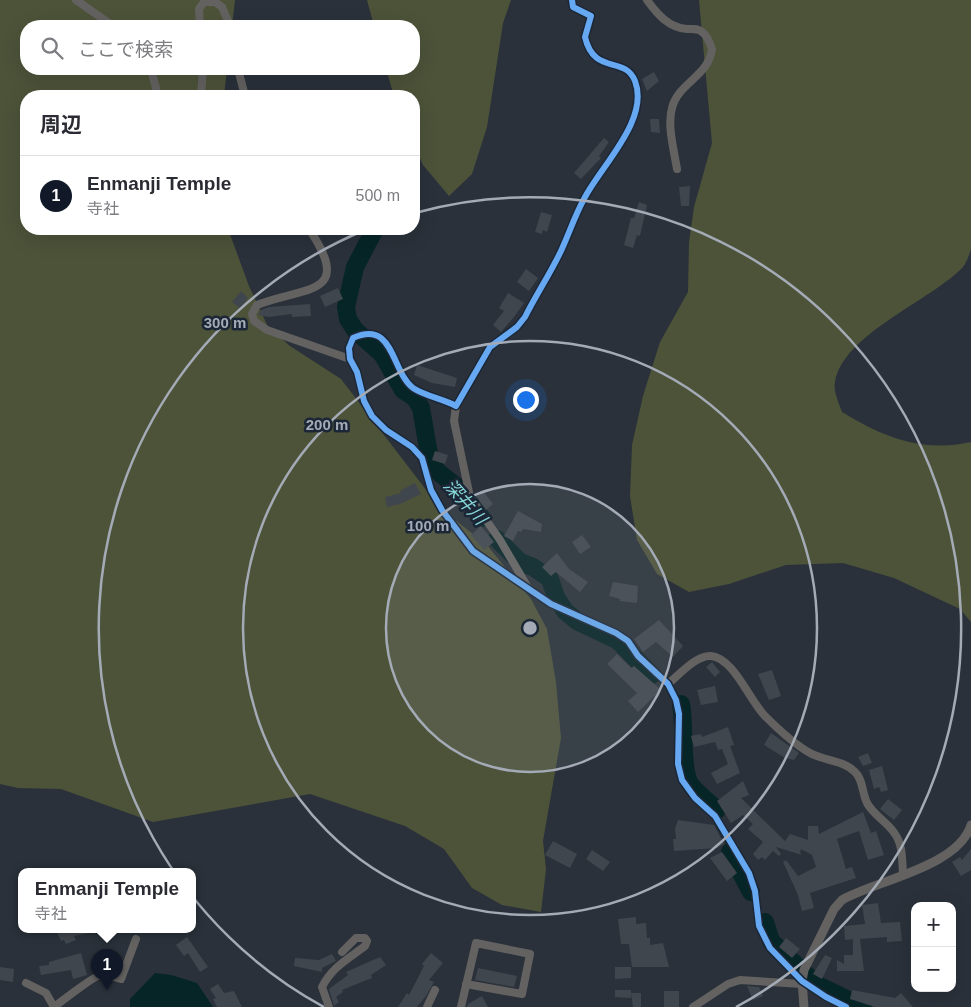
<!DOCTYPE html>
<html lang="ja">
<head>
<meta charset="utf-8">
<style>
  :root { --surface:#fff; --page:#f7f7f7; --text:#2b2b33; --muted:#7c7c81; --line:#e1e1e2; --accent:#111827 }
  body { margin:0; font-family:Helvetica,"Noto Sans JP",sans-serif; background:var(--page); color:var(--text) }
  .controls { position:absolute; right:15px; bottom:15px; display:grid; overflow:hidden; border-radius:10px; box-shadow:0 5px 20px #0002 }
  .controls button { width:45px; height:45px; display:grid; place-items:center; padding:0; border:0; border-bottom:1px solid var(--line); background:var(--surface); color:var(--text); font:25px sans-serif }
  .you { position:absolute; left:525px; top:399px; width:18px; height:18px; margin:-12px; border:4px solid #fff; border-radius:50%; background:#1a73e8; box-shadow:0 0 0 8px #1a73e833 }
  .badge { display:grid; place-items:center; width:32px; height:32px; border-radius:50%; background:var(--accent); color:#fff; font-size:16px; font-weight:700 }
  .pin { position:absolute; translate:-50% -41px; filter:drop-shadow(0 1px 2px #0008) }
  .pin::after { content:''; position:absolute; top:26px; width:18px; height:15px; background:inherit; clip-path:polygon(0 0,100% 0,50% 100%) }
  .popup { position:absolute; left:18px; top:868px; width:178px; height:65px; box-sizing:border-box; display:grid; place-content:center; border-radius:10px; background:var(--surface); filter:drop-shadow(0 1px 4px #0005); font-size:16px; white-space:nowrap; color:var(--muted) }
  .popup b { font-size:19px; color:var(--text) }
  .popup::after { content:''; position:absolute; left:50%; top:100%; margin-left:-10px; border:10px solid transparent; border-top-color:var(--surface) }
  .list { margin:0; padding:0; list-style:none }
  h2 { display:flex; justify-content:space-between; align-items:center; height:65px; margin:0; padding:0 20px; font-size:21px }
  h2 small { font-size:16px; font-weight:400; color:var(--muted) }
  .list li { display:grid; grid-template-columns:32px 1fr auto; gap:15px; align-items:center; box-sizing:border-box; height:80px; padding:0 20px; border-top:1px solid var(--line) }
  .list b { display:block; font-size:19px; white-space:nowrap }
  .list p { margin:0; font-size:16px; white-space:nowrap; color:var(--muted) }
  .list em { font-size:16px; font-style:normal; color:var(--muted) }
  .icon { flex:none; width:28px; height:28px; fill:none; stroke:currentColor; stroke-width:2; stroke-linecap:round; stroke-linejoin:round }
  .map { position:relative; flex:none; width:971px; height:1007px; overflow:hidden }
  .search { position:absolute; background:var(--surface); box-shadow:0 5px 20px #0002; left:20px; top:20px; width:400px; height:55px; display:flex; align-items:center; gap:12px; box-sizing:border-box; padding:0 18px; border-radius:20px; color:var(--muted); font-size:19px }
  .panel { position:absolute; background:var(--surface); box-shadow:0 5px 20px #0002; left:20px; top:90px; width:400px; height:145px; border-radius:20px }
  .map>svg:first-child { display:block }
  .green { fill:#4d5339 }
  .water { fill:#062527 }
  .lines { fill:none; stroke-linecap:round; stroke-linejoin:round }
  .river { stroke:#062527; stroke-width:18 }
  .building { fill:#40464d }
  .minor { stroke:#636261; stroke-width:8 }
  .tertiary { stroke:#636261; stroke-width:9 }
  .cycleway-casing { stroke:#1b2636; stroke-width:9 }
  .cycleway { stroke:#66a8f1; stroke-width:6 }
  .ring { fill:none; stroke:#a4abb6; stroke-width:2.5 }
  .labels { text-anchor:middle; stroke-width:5; stroke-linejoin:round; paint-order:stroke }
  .water-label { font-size:18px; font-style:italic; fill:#86d5d6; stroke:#1b2636 }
  .centre { fill:#a4abb6; stroke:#1b2636; stroke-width:2.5 }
  .ring-label { font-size:15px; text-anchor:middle; font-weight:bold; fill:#a4abb6; stroke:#1b2636; stroke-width:5; stroke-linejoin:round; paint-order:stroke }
</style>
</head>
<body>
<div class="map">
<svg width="971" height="1007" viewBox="0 0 971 1007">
  <rect width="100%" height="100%" fill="#2a313a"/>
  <g class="green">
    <path d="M0,0H235L232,26H26V69H227L224,96H26V229H228L249,286L268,327L290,346L341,379L440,508L487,545L531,599L547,629L556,682L561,738L543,841L546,869L541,912L502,905L472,888L444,849L405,826L310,794L153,822L61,789L18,788L0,784Z"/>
    <path d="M367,0H511L503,23L487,127L472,174L449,196L423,165L414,144V96H394L386,69H414V26H374Z"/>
    <path d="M699,0H971V249C969,255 967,262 963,267C932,300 843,334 835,382C833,391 839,403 842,412C883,437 922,453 971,442V622L960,609L894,578L843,563L786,565L729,584L689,592L657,574L637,540L630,496L632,445L643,396L660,342L688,292L689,242L694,207L712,143Z"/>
  </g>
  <path class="water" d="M155,973L171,975L197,983L213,1007H130V999Z"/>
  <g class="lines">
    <g class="river">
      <path d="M375,229L355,267L346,307L348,319L355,330L382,354L403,390L415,398L421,408L429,454L437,471L457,487L482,518"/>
      <path d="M497,539L520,562L533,567L550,579L556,597L565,611L577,621L617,640L652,675"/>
      <path d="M681,704C685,725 681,766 689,782C693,790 710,803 717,810"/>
      <path d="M730,852L751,892"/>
      <path d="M765,922L771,941L816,984L863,1007"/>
    </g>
  </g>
  <g class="building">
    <path d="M654,72L659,81L647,91L642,79Z"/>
    <path d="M650,119H659L660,133L651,132Z"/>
    <path d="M604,138L609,142L599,156L601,158L581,179L574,173Z"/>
    <path d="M690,186L689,206H681L679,187Z"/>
    <path d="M639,202L647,205L640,236L637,235L633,248L624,245L631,218H634Z"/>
    <path d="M541,212L552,215L547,232L543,230L542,234L535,232Z"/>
    <path d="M526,269L538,278L529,291L517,282Z"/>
    <path d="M338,288L343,299L325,307L320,296Z"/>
    <path d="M241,291L248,298L240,308L232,302Z"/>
    <path d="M508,293L524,303L514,317L501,332L493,325L504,311L499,308Z"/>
    <path d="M310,304L311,316L292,317V314L269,317L258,315L261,310L269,307Z"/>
    <path d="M417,365L457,378L455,387L432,383L414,375Z"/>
    <path d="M435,451L448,455L445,464L432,460Z"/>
    <path d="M415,483L421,494L400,504L387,507L385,497L401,493L400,491Z"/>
    <path d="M482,490L493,504L486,510L475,495Z"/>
    <path d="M518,511L542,524L541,532L523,529L521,532L518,531L513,541L504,536Z"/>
    <path d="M481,526L494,542L484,550L471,535Z"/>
    <path d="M582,535L591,547L580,554L572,542Z"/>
    <path d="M557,553L569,569L588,582L580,592L556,572L551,576L542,567Z"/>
    <path d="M613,582L638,586L637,603L620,601V599L609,596Z"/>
    <path d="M659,620L683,646L673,657L656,642L643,652L634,639Z"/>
    <path d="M617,654L631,668L634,666L661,690L638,712L628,701L637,693L607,664Z"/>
    <path d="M712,662L720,672L715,677L706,667Z"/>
    <path d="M772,670L781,696L769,700L758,674Z"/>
    <path d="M715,686L718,702L701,705L697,690Z"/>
    <path d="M728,727L734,745L730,746L740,773L717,784L711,773L728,764L722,749L718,750L715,742L694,747L691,736L701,734L702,737Z"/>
    <path d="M771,733L799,753L794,760L785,758L764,745Z"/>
    <path d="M868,753L872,763L863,766L858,757Z"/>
    <path d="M882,766L888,790L881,792L879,787L874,789L869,770Z"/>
    <path d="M743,781L749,795L741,798L785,841L790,834L808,840V826H818L819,834L863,812L871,833L876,831L884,855L868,860L859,831L837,839L846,869L852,867L856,878L810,893L814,908L802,911L798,895L783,862L786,860L798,876L816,867L812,855L801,849L800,853L802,855L776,847L781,854L779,856L773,851L765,860L762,857L758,860L753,854L763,842L748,829L753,824L743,815L731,823L717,801Z"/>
    <path d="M888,799L902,810L894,820L880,809Z"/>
    <path d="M678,820L714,825L724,844L717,848L674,851L673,839H676L675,829Z"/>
    <path d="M553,841L577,854L570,868L545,855Z"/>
    <path d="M971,849V870L961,876L952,862L960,857L962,860Z"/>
    <path d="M592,850L610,862L603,871L586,859Z"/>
    <path d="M722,852L737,873L727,881L710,858Z"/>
    <path d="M878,903L881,923L900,922L902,941L887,942V937L860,939L864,971H837V960L844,964V955H853V939L845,940L844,926L865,924L862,905Z"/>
    <path d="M636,917V924L646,923L647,938H650V945L663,943L669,967H632L629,944H621L618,919Z"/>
    <path d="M60,929H94V932L74,936L76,940L66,944L64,940L61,941L57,932L61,931Z"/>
    <path d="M187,937L208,967L200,972L188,953L184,956L176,945Z"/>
    <path d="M786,938L800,949L792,958L779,947Z"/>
    <path d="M81,953L87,975L73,979L71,970L41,975L39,966L49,965V962Z"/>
    <path d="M431,953L443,963L429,980L434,982L426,996L417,1007H398L407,993L409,995L424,966L422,964Z"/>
    <path d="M332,954L336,961L322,968V972L294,966L295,958L319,960Z"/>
    <path d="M825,955L832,958L822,979L813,974Z"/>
    <path d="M380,957L386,965L371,975L372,978L342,990L343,992L336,997L339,1002L334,1006L329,989L348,975L346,972Z"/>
    <path d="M0,967L14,969L13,982L0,980Z"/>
    <path d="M615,967H631V978L615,979Z"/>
    <path d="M478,968L517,976L514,987L475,980Z"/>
    <path d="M218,984L224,993L234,991L242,1007H217L213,999L216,998L210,989Z"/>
    <path d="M747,986L759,987L763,996L753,1000Z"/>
    <path d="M615,990H631V998L615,997Z"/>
    <path d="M852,990L895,998L901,993L913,1007H875L850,999Z"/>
    <rect x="664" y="991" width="15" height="16"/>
    <path d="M631,993H641V1007H633Z"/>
    <path d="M482,996L488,1007H467L468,1004Z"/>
  </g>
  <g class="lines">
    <g class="minor">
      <path d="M76,0L113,26"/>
      <path d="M572,0L573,7L591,16L585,37C594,76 625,55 635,81C650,120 600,167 584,199C575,215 569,234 561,251C550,274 536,295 525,317L517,327L490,347L456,406C443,399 425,396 413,388C391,371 394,319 353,338L349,348L350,359L357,372L364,401L372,416L386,430L412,447L422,458L431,490L442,510L473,551L551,604L616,633L628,641L638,656L668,684L676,700L679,714L678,764L682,780L695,798L715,816L749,873L755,891L759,926L770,948L802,981L826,997L846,1007"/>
      <path d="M647,0C657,14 669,28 687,29C693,29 698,28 702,32C707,35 710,43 712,49C709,76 678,83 672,108C667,126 674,150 677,169"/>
      <path d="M200,26L199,9L204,2H215L222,7L230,26"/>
      <path d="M151,69L158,96"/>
      <path d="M238,69L245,96"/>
      <path d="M201,96L203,69"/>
      <path d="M309,229C355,297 304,286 257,305L252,314L254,321L267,330L350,359"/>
      <path d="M456,406L454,421L470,497L500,540L527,586"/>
      <path d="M668,684C679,675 696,655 711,656C734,658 750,702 766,717C779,730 794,744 810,753C824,761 844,760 855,772C863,779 862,793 867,803C874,816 888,822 895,834C903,845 902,861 903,874"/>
      <path d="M26,983L46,993L54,1007"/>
      <path d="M54,1007C62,1001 95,975 101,975C107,975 115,977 121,979L136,939"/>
      <path d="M329,1007L322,987C332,967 348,959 365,946L367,941L365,938H356L342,952"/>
      <path d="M427,1007L435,990"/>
      <path d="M461,1007L476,943L530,954L522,994L466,984"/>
      <path d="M693,1007L728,984L740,980L802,984"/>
    </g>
    <path class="tertiary" d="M804,1007L802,981L804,970L834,909L842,900C877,880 958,867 971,825"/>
    <g class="cycleway-casing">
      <path id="cycleway" d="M572,0L573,7L591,16L585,37C594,76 625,55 635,81C650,120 600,167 584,199C575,215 569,234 561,251C550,274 536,295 525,317L517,327L490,347L456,406C443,399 425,396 413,388C391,371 394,319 353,338L349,348L350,359L357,372L364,401L372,416L386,430L412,447L422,458L431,490L442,510L473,551L551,604L616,633L628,641L638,656L668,684L676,700L679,714L678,764L682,780L695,798L715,816L749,873L755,891L759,926L770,948L802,981L826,997L846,1007"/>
    </g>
    <use href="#cycleway" class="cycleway"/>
  </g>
  <circle cx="530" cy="628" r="144" fill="#a4abb6" fill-opacity=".12"/>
  <g class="ring">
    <circle cx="530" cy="628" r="144"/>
    <circle cx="530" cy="628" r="287"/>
    <path d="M324 1007A431 431 0 0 1 365 230M415 213A431 431 0 0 1 736 1007"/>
  </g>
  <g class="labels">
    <g class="water-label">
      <text transform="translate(465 502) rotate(48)" y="6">深井川</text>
    </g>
  </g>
  <circle cx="530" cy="628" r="8" class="centre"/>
  <g class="ring-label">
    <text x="225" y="328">300 m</text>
    <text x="327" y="430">200 m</text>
    <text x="428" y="531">100 m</text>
  </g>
</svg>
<div class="controls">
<button>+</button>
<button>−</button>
</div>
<div class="you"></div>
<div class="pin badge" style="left:107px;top:990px">1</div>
<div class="popup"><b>Enmanji Temple</b>寺社</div>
<div class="search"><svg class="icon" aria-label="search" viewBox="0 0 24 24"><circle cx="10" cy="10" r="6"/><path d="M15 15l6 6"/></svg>ここで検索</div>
<section class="panel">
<h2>周辺<small></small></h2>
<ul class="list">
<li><span class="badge">1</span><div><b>Enmanji Temple</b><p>寺社</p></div><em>500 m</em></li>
</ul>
</section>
</div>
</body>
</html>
